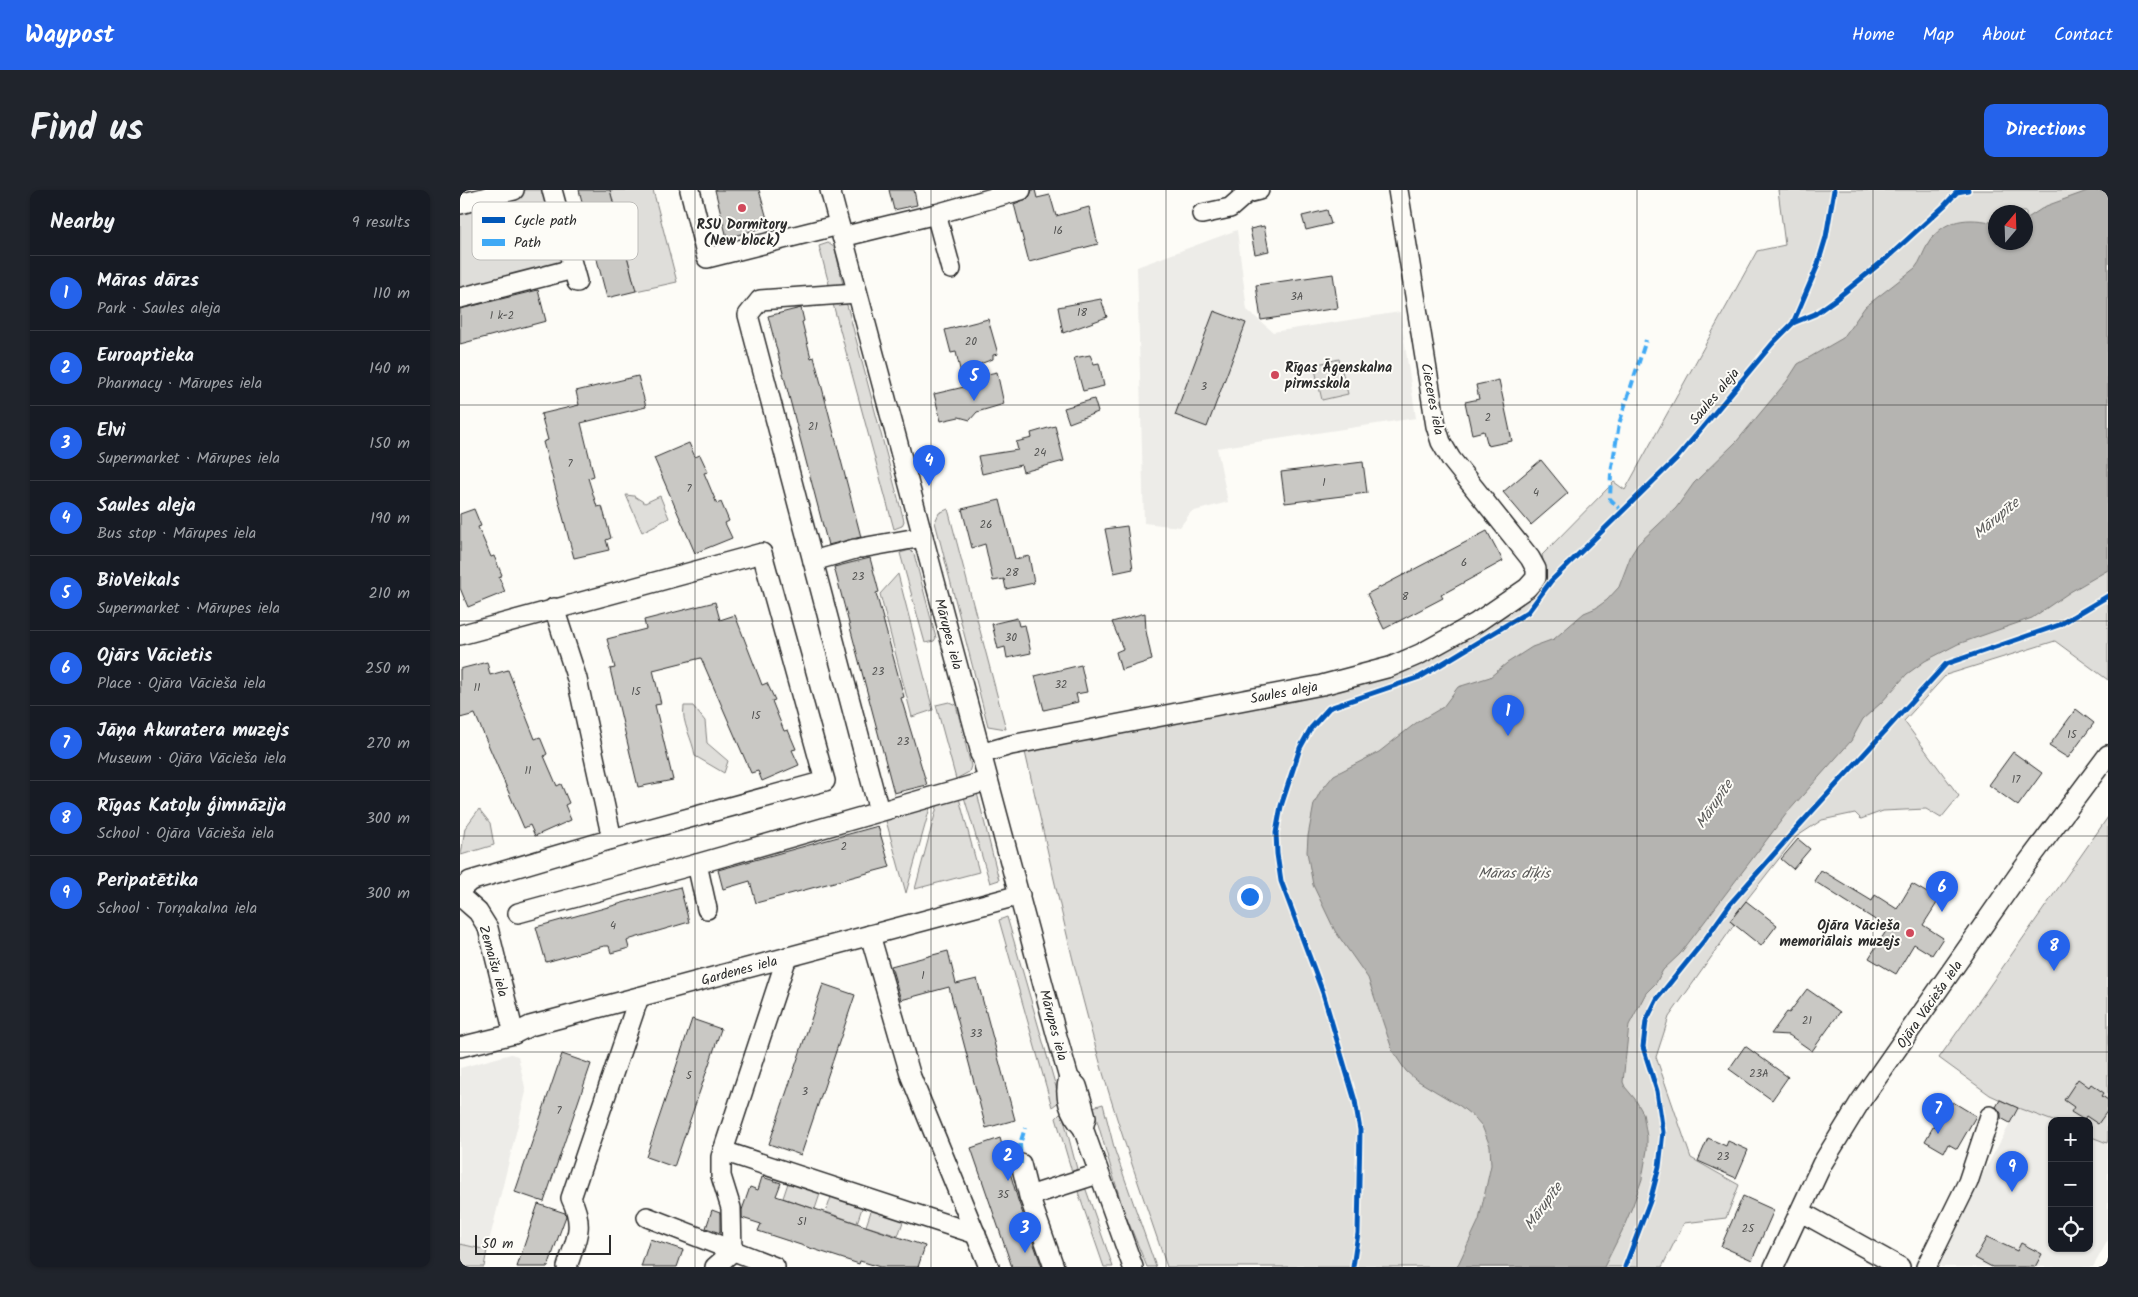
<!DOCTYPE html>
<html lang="en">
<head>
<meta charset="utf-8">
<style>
  :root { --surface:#171b24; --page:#20242c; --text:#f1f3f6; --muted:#9ea1a6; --line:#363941; --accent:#2563eb }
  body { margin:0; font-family:Kalam,sans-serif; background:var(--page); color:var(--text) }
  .controls { position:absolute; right:15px; bottom:15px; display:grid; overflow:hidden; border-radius:10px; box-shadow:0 1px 4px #0004 }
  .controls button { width:45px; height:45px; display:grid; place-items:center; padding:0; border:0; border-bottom:1px solid var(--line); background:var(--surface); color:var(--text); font:25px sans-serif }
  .compass { position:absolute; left:1528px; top:15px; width:45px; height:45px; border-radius:50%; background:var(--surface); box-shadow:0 1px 4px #0004; rotate:19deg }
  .scale { position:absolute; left:15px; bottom:12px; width:136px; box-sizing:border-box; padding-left:5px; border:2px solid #2b2b2b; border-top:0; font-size:14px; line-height:18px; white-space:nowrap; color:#2b2b2b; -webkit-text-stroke:4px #fdfcf7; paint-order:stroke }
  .you { position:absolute; left:789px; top:706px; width:18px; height:18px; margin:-12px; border:4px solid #fff; border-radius:50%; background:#1a73e8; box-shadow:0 0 0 8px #1a73e833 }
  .badge { display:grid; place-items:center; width:32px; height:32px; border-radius:50%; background:var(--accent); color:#fff; font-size:16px; font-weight:700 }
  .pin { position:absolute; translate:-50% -41px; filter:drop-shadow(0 1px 2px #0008) }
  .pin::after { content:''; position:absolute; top:26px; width:18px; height:15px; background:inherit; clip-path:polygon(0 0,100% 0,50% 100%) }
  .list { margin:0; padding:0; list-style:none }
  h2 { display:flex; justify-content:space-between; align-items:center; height:65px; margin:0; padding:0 20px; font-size:21px }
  h2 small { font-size:16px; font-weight:400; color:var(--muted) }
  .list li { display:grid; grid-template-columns:32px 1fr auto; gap:15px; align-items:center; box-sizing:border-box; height:75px; padding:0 20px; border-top:1px solid var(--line) }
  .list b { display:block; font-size:19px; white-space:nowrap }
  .list p { margin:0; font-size:16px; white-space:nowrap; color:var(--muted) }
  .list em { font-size:16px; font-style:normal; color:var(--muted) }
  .icon { flex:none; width:28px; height:28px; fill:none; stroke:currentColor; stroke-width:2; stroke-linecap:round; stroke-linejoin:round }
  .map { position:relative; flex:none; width:1648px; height:1077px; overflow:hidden; border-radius:10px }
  header { display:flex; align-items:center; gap:30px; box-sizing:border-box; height:70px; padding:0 25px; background:var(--accent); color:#fff }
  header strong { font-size:24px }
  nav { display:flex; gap:28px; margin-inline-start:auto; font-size:18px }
  .intro { display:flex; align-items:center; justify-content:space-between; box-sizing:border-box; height:120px; padding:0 30px }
  h1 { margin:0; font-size:35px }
  .button { padding:12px 22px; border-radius:10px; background:var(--accent); color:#fff; font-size:18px; font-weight:700 }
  main { display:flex; gap:30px; padding:0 30px }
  aside { flex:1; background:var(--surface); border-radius:10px; box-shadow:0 1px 4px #0004 }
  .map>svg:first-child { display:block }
  .built { fill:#edece8; fill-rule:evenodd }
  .green { fill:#dfdeda; stroke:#858482; fill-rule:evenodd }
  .water { fill:#b5b4b1; stroke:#7e7d7b }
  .building { fill:#c9c8c4; stroke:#2b2b2b }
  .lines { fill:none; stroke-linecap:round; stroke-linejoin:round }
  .minor-casing { stroke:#2b2b2b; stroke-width:22 }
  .minor { stroke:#fdfcf7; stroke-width:19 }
  .quiet { stroke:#3fa9f5; stroke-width:4; stroke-dasharray:8 4; stroke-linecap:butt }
  .cycleway-casing { stroke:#fdfcf7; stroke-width:8 }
  .cycleway { stroke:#0057b8; stroke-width:5 }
  .grid { fill:none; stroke:#2b2b2b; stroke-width:1; stroke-opacity:0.55 }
  .poi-dot { fill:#d1495b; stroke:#fdfcf7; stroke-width:2 }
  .labels { text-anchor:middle; stroke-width:4; stroke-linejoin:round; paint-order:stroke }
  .number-label { font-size:11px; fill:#525251 }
  .poi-label { font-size:14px; font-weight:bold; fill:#2b2b2b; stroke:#fdfcf7 }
  .street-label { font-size:14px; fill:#2b2b2b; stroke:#fdfcf7 }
  .water-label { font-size:15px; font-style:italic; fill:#5b5b5a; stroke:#fdfcf7 }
  .key { fill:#fdfcf7; stroke:#bebdba; stroke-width:1 }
  .key-label { font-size:14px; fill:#2b2b2b }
</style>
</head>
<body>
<header>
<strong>Waypost</strong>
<nav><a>Home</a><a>Map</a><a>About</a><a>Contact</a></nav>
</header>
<div class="intro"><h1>Find us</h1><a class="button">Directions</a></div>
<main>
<aside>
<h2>Nearby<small>9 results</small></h2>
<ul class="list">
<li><span class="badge">1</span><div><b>Māras dārzs</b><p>Park · Saules aleja</p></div><em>110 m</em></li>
<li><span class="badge">2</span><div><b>Euroaptieka</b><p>Pharmacy · Mārupes iela</p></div><em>140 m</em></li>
<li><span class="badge">3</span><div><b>Elvi</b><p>Supermarket · Mārupes iela</p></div><em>150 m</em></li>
<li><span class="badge">4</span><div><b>Saules aleja</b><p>Bus stop · Mārupes iela</p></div><em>190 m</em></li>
<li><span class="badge">5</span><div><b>BioVeikals</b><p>Supermarket · Mārupes iela</p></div><em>210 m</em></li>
<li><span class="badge">6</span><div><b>Ojārs Vācietis</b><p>Place · Ojāra Vācieša iela</p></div><em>250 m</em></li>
<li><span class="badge">7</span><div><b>Jāņa Akuratera muzejs</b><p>Museum · Ojāra Vācieša iela</p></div><em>270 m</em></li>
<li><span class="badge">8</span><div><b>Rīgas Katoļu ģimnāzija</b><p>School · Ojāra Vācieša iela</p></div><em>300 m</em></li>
<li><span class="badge">9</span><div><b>Peripatētika</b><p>School · Torņakalna iela</p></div><em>300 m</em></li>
</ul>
</aside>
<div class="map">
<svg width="1648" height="1077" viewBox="0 0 1648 1077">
  <rect width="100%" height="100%" fill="#fdfcf7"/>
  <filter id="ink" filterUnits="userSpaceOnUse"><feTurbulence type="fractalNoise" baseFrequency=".02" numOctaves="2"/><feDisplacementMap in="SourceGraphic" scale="10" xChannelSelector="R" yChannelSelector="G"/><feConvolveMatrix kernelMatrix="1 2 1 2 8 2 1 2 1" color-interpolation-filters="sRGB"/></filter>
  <g filter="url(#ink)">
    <g class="built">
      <path d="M777,40L787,120L813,142L940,122L956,228L757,258L768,312L731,322L720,337L684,333L677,77Z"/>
      <path d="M1648,627V1050L1633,1077H1482L1475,1073L1559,917L1479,868ZM1592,931H1629V1058H1592Z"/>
      <path d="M51,864L58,866L66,902L27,1060L0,1054V878Z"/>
    </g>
    <g class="green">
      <path d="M66,0H80L88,3L94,33L84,36L90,54L99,51L103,74L0,101V18Z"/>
      <path d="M150,0H193L217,92L176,101Z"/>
      <path d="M1318,0H1648V490L1595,451L1486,485L1444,531L1499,606L1481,628L1466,619L1423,621L1401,629L1395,623L1362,630L1336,647L1270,731L1274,735L1209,827L1196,867L1231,968L1279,995L1266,1028L1224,1033L1202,1077H707C685,1012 662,948 643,883C612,777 590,669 565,562L919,488L971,469L1016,443L1085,380L1082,365L1154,292L1165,300L1297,61L1325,55ZM1536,22H1566V52H1536Z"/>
      <path d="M368,53L375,58L383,95L370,98L359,56Z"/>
      <path d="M383,113L387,115L444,331L442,336L434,339L373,114Z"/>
      <path d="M879,169L888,204L862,210L854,175Z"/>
      <path d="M166,305L174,306L185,313L200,306L209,328L182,342Z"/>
      <path d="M488,319L546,539L528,536L475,332L479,323Z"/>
      <path d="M450,360L454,364L476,448L474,451L465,453L440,363Z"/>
      <path d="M438,384L473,520L452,527L420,404Z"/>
      <path d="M489,512L496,515L511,576L509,582L496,589L476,515Z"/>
      <path d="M224,516H233L245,531L247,553L268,571L264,583L235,566C233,549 221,533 224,516Z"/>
      <path d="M517,603L539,690L530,693L504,607Z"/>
      <path d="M499,608L519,682L455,699L478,613Z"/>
      <path d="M471,614L446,703L425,627Z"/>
      <path d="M19,619L30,633L34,655L1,665L5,638Z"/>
      <path d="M1648,627V949L1647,953L1629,946V931H1593L1558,918L1530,905L1479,868Z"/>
      <path d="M547,727L600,911L592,917L539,730Z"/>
      <path d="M643,914L655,961L696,1077H687L663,1019L633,917Z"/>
      <path d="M602,922L617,979L612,982L596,928Z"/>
      <path d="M329,990L361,1001L355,1019L323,1008Z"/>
      <path d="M624,994L653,1077H644L616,996Z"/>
      <path d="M372,1004L403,1015L397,1033L366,1022Z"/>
      <path d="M412,1018L444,1029L438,1046L406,1036Z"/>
      <path d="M0,1054L27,1060L24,1077H0Z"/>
    </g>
    <path class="water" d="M1630,0L1648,2V380L1610,402L1572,428L1498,454L1465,471L1447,484L1421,513L1403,529L1391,551L1327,623L1220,764L1203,780L1196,793L1186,803L1169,835L1163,892L1165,897L1175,909L1183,923L1187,947V960L1182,989L1173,1015L1162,1041L1144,1077H997L1019,1030L1031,975L1030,956L1022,936L1015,928L1000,916L955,889L946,881L933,862L908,788L875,741L853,695L847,662L848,646L854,614L860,602L874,585L919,562L956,533L983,517L998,497L1030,487L1047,473L1072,457L1094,449L1124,423L1136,418L1147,410L1159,397L1171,365L1178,354L1216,318L1234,293L1277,251L1327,191L1338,174L1383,148L1405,117L1455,78C1461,71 1463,62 1468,54C1483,28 1509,27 1535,33L1536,52H1566V29L1586,16Z"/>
    <g class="building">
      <path d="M119,0H150L176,101L147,108Z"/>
      <path d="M255,0H299L309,36L267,48Z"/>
      <path d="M429,0H454L457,15L434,20Z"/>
      <path d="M572,0H575L577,8L590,5L596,26L629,17L638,54L569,72L554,14L569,8Z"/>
      <path d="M867,20L871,34L846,40L842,26Z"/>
      <path d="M804,36L809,61L795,64L790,39Z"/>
      <path d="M873,84L878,118L801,130L796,95Z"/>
      <path d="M78,100L86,131L0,154V119Z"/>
      <path d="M641,109L647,127L603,143L598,117Z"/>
      <path d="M341,118L344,131L342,132L351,168L354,167L401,347L368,355L308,126Z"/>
      <path d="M754,121L786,133L747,237L715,225Z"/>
      <path d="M528,129L538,164L533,165V169L520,174L523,185L537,182L544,214L517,222L510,230L499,227L481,231L474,204L504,197L496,162L491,163L485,140Z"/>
      <path d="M630,165L634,174L639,173L644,196L623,201L614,168Z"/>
      <path d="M178,186L186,217L121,233L134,286L128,288L137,317L142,316L151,348L146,350L149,360L114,368L83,252L88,250L81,224L119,215L116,201Z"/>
      <path d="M1039,190L1052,251L1028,256L1024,241L1012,244L1005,212L1019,209L1016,195Z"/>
      <path d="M634,209L638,222L609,233L604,218Z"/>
      <path d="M595,236L604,271L563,282L561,275L522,284L518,266L558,260L556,252L572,248L571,243Z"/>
      <path d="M229,253L235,267L240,265L248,282L244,283L257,314L261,312L269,331L265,333L272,348L235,363L194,268Z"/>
      <path d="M1081,270L1108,303L1071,335L1043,302Z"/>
      <path d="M903,272L907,303L825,313L821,282Z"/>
      <path d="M540,310L555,369L569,366L574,393L546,399L544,389L533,391L525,354L512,358L502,319Z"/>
      <path d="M14,319L21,336L18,337L31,367L34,366L42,385L39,387L45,402L8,417L0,398V324Z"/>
      <path d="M667,336L673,379L654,383L645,339Z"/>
      <path d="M1027,341L1043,371L981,405L983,408L924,439L907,404Z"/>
      <path d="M410,368L419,402L416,403L444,507L441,508L467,595L434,603L374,377Z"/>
      <path d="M255,412L260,430L275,425L302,495L307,493L315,510L312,511L324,541L328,540L336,559L332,560L339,575L302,591L298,581L291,583L241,468L193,480L201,514L195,515L213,590L178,597L150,479L155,478L147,449L186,439L184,430Z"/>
      <path d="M685,423L686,441L692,470L661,480L656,462L663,459L652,432Z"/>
      <path d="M557,428L559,436L565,435L571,463L547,468L545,457L538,459L532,434Z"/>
      <path d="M27,472L30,485L48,480L75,549L80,547L87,564L84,566L97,596L101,594L109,613L105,615L111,630L75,646L70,635L64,638L15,524L0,528V479Z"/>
      <path d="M621,475L627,502L616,504L618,512L584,520L575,486Z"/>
      <path d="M1616,519L1634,533L1608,568L1589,556Z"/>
      <path d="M1553,562L1582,583L1558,616L1529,595Z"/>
      <path d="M418,636L430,677L296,713L290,691L263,699L258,680Z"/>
      <path d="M1338,649L1350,659L1333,679L1321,669Z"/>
      <path d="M1361,680L1412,711L1415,705L1437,719L1452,694L1469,704L1477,713L1463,735L1483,748L1472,765L1454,754L1436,784L1409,768L1428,738L1354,691Z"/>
      <path d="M220,697L229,732L171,749L167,751L169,758L151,763L149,756H144L86,772L76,737Z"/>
      <path d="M1286,711L1317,735L1301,756L1270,731Z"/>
      <path d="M488,761L496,794L517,789L555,930L526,938L489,797L441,810L431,776Z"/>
      <path d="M363,794L395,805L341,965L309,954Z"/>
      <path d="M1347,799L1380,822L1352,861L1329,845L1311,844L1327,822L1329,823Z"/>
      <path d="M232,829L261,839L214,977L186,967Z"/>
      <path d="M1285,856L1328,887L1312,910L1269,879Z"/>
      <path d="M102,864L131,874L84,1012L55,1002Z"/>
      <path d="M1618,889L1629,897L1631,894L1644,903L1642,906L1648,910V920L1638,934L1626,926L1624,930L1611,922L1614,917L1604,910Z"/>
      <path d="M1540,910L1558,918L1550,933L1541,928V923L1536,917Z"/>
      <path d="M1493,912L1516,926L1497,959L1488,954L1484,962L1465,951L1476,932L1480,934Z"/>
      <path d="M540,948L558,1010L582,1077H552L511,958Z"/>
      <path d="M1248,948L1266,956L1268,951L1288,960L1276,988L1238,971Z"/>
      <path d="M302,987L321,993L316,1006L465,1056L458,1077H420L400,1071L399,1074L298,1041L301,1034L282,1028V1020L290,997L298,1000Z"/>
      <path d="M1283,1006L1314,1020L1292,1070L1261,1056Z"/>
      <path d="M78,1014L105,1023L106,1026L99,1045L88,1077H57Z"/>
      <path d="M252,1020L260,1023V1043L246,1038Z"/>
      <path d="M1527,1047L1557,1061L1561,1053L1582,1064L1575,1077H1532L1515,1068Z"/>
      <path d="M190,1049L223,1060L217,1077H181Z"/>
    </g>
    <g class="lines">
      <g class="minor-casing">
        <g id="minor">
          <path d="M92,0L117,92"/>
          <path d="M230,0L247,68L379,35"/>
          <path d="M370,0L596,843L609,888L617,896L622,912L626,927L623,938"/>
          <path d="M0,14L54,0"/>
          <path d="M742,24L770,18L787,3L799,0"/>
          <path d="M382,47L476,24"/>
          <path d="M491,79L476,24L561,0"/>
          <path d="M397,103L300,110L288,125L419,621"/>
          <path d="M0,108L113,79"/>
          <path d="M401,358L463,347"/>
          <path d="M353,371L395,359"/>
          <path d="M94,418L117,489L152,649"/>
          <path d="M0,445L302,363L365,591L152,649L10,691L0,700"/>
          <path d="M520,564L551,555L862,495L930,477L960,464L1016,433L1067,398L1076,388V379L1070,368L991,269L981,252L976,236L938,0"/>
          <path d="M0,706L18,722L28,738L54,844"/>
          <path d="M247,719L237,674L527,591"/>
          <path d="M58,723L237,674"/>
          <path d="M410,745L451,887L529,1077"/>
          <path d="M0,857L54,844L70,836L560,705"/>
          <path d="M609,888C603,906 610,924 623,938L673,1077"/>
          <path d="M263,961L516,1044"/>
          <path d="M561,974L569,1006L594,1077"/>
          <path d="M569,1006L638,984"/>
          <path d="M1341,1022L1440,1077"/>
          <path d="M187,1027L315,1077"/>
          <path d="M107,1077C116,1049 125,1037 111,1008L179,807"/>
          <path d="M255,1077L272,1062L271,1018L261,986V967L327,767"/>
          <path d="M1314,1077L1362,974L1400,912L1559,684L1648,565"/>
          <path d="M1466,1077L1508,992L1530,926"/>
        </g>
      </g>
      <use href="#minor" class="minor"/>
      <g class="quiet">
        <path d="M1163,322L1150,309L1151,283L1159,234L1186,150"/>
        <path d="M561,974L560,954L565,938"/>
      </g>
      <g class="cycleway-casing">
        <g id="cycleway">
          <path d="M1333,133L1355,124L1376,109L1428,67L1484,16L1497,2L1508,0"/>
          <path d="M893,1077L898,1043L900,940L895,911L863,803L821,691L817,664L816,643L821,616L840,558L851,538L869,518L960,487L1068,422L1091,391L1217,268L1313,153L1333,133L1357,77L1366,47L1374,0"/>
          <path d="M1165,1077L1190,1011L1199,977L1203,942L1197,901L1183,857L1186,831L1197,809L1244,751L1271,713L1336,639L1486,474L1599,435L1648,406"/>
        </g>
      </g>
      <use href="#cycleway" class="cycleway"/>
    </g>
  </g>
  <path class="grid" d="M235,0V1077M471,0V1077M706,0V1077M942,0V1077M1177,0V1077M1413,0V1077M0,215H1648M0,431H1648M0,646H1648M0,862H1648"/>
  <g class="poi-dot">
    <circle cx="282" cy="18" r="5"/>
    <circle cx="815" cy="185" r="5"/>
    <circle cx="1450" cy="743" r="5"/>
  </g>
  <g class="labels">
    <g class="number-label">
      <text x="598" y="44">16</text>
      <text x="837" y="110">3A</text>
      <text x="622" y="126">18</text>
      <text x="42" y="129">1 k-2</text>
      <text x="511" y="155">20</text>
      <text x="744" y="200">3</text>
      <text x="1028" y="231">2</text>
      <text x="353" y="240">21</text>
      <text x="580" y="266">24</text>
      <text x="110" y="277">7</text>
      <text x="864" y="296">1</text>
      <text x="229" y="302">7</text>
      <text x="1076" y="306">4</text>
      <text x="526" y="338">26</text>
      <text x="1004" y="376">6</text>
      <text x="552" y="386">28</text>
      <text x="398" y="390">23</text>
      <text x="945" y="410">8</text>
      <text x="551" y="451">30</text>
      <text x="418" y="485">23</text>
      <text x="601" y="498">32</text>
      <text x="17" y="501">11</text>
      <text x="176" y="505">15</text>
      <text x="296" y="529">15</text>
      <text x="1612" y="548">15</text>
      <text x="443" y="555">23</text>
      <text x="68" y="584">11</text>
      <text x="1556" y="593">17</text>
      <text x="384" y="660">2</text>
      <text x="153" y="739">4</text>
      <text x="463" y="789">1</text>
      <text x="1347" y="834">21</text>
      <text x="516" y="847">33</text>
      <text x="1299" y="887">23A</text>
      <text x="229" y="889">5</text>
      <text x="345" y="905">3</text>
      <text x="99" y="924">7</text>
      <text x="1263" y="970">23</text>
      <text x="543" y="1008">35</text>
      <text x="342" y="1035">51</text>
      <text x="1288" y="1042">25</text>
    </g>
    <g class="poi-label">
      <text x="282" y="39">RSU Dormitory<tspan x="282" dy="16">(New block)</tspan></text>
      <text x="825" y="182" text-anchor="start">Rīgas Āgenskalna<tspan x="825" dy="16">pirmsskola</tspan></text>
      <text x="1440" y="740" text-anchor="end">Ojāra Vācieša<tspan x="1440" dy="16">memoriālais muzejs</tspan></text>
    </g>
    <g class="street-label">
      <text transform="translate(1254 206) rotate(-50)" y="5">Saules aleja</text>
      <text transform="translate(973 209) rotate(79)" y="5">Cieceres iela</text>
      <text transform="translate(489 444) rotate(75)" y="5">Mārupes iela</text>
      <text transform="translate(824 502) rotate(-11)" y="5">Saules aleja</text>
      <text transform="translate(34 771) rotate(74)" y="5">Zemaišu iela</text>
      <text transform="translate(279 780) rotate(-15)" y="5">Gardenes iela</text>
      <text transform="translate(1469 814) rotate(-55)" y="5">Ojāra Vācieša iela</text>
      <text transform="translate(594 835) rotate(75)" y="5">Mārupes iela</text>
    </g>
    <g class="water-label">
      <text transform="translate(1536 328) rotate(-40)" y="5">Mārupīte</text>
      <text transform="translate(1254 614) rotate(-56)" y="5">Mārupīte</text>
      <text x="1054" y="688">Māras dīķis</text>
      <text transform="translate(1083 1016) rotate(-54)" y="5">Mārupīte</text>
    </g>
  </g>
  <rect x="12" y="12" width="166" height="58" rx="8" class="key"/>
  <rect x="22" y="27" width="23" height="6" fill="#0057b8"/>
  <rect x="22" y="49" width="23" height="7" fill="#3fa9f5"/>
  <g class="key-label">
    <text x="54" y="35">Cycle path</text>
    <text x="54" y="57">Path</text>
  </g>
</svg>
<div class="controls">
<button>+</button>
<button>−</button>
<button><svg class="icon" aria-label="locate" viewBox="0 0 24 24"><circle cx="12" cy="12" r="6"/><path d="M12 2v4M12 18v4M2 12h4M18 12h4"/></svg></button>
</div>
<svg class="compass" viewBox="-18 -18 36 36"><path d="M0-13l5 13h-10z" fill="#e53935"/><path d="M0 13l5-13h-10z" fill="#9ea1a6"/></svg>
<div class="scale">50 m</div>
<div class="you"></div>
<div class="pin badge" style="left:1048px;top:546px">1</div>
<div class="pin badge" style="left:548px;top:991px">2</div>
<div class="pin badge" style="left:565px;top:1063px">3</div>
<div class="pin badge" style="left:469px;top:296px">4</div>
<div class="pin badge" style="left:514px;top:211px">5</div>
<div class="pin badge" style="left:1482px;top:722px">6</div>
<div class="pin badge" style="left:1478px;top:944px">7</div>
<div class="pin badge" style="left:1594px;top:781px">8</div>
<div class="pin badge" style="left:1552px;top:1002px">9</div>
</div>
</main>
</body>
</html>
